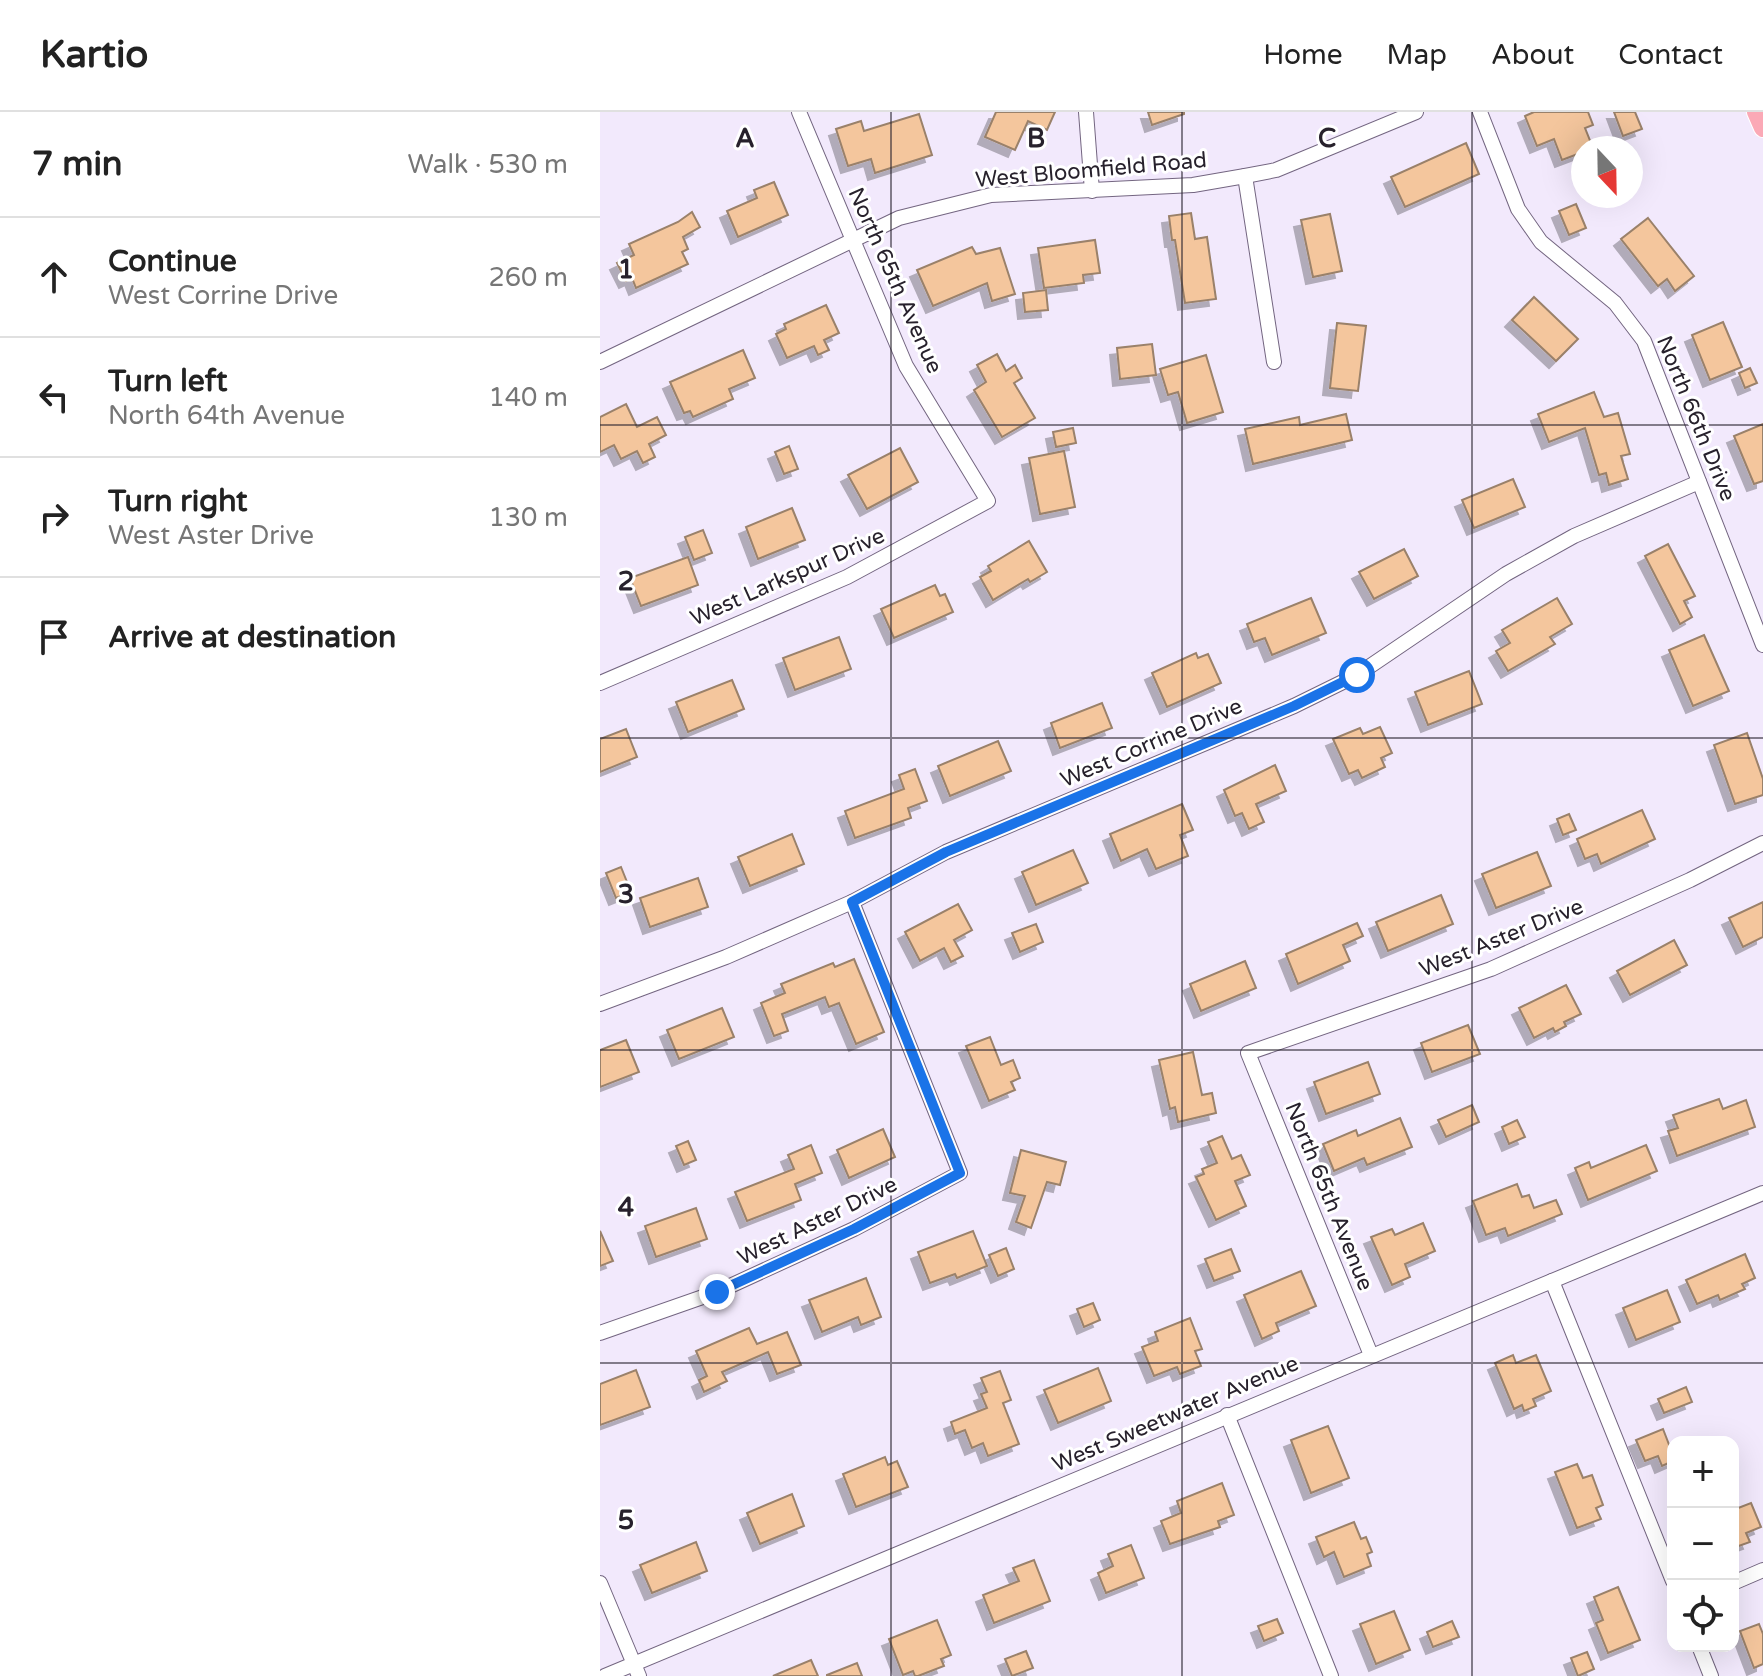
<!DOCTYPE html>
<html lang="en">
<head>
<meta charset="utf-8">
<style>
  :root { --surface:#fff; --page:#f6f6f6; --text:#222; --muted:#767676; --line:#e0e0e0 }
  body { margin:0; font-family:"Varela Round",sans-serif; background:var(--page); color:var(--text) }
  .controls { position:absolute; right:24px; bottom:24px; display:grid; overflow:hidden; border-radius:16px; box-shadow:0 8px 32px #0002 }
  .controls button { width:72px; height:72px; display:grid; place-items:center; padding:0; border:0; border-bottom:2px solid var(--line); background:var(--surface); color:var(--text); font:40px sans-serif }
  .compass { position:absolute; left:971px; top:24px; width:72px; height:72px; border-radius:50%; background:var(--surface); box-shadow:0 8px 32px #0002; rotate:158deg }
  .stop { position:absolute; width:24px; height:24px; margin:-18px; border:6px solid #1a73e8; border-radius:50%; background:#fff }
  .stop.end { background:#1a73e8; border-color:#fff; box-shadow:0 2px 8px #0008 }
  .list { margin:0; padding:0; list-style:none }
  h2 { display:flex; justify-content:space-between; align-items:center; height:104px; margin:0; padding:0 32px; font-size:34px }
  h2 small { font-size:26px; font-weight:400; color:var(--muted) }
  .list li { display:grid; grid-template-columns:52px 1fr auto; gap:24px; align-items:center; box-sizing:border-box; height:120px; padding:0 32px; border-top:2px solid var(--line) }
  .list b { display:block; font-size:30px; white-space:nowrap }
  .list p { margin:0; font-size:26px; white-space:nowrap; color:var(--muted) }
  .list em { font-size:26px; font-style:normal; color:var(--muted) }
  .icon { flex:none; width:44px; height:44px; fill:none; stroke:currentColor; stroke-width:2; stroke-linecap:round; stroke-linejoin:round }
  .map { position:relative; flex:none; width:1163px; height:1564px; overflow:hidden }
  header { display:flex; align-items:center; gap:48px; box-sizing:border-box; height:112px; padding:0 40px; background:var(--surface); border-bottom:2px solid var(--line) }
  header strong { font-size:38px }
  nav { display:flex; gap:44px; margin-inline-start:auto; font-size:28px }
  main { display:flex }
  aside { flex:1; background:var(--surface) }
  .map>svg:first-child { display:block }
  .building { fill:#f4c69d; stroke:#9a816a; stroke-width:2; filter:url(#shadow) }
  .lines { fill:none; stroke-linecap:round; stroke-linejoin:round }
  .minor-casing { stroke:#736580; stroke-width:16 }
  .major-casing { stroke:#fff; stroke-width:20 }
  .minor { stroke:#fff; stroke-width:14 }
  .major { stroke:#fba9b6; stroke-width:18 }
  .route { stroke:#1a73e8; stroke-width:10 }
  .grid { fill:none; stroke:#27212c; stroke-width:2; stroke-opacity:0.55 }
  .labels { text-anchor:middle; stroke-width:6; stroke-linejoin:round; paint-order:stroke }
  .street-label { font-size:22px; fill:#27212c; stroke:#fff }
  .grid-label { font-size:26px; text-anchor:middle; font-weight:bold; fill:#27212c; stroke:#fff; stroke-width:6; stroke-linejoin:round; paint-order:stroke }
</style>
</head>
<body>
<header>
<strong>Kartio</strong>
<nav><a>Home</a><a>Map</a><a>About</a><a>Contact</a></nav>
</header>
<main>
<aside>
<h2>7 min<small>Walk · 530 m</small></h2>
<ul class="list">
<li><svg class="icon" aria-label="ahead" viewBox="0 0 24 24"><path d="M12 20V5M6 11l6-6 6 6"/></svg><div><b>Continue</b><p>West Corrine Drive</p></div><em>260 m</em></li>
<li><svg class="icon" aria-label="left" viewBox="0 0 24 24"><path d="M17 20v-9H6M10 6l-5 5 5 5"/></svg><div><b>Turn left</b><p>North 64th Avenue</p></div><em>140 m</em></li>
<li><svg class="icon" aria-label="right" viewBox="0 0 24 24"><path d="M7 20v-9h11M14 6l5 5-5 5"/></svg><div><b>Turn right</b><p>West Aster Drive</p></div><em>130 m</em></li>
<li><svg class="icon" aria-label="arrive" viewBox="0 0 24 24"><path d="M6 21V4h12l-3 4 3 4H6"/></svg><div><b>Arrive at destination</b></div></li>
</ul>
</aside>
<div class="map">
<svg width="1163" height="1564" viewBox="0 0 1163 1564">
  <defs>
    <filter id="shadow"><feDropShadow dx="-7" dy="7" stdDeviation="0" flood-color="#0004"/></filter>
  </defs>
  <rect width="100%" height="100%" fill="#f2e9fc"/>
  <g class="building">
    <path d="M396,0H455L447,18L428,9L415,38L385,25Z"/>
    <path d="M548,0H584V2L552,13Z"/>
    <path d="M934,0H988L993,13L985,16L993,36H983V40L962,48L954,27L937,34L925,4Z"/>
    <path d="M1014,0H1035L1042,17L1023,24Z"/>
    <path d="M319,2L332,43L275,61L271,47L248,54L236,17L261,9L264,19Z"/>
    <path d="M866,31L879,62L805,95L791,65Z"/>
    <path d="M174,70L188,103L138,125L127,99L157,86L154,78Z"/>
    <path d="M976,92L986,116L969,123L959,99Z"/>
    <path d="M92,100L100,115L83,125L88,137L82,140L88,152L36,176L32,166L26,169L17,151L34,143L29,132L78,110Z"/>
    <path d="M591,101L595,127L607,125L616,187L585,191L575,128H572L569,104Z"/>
    <path d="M730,102L742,159L713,165L701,108Z"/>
    <path d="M1048,106L1094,164L1075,179L1067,167L1058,174L1021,127Z"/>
    <path d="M495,128L500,161L483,163L484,171L444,176L438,136Z"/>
    <path d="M372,135L376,142L400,136L415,182L392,189L387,171L333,194L317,158Z"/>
    <path d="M446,178L448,198L425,200L423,181Z"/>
    <path d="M934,185L978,227L956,249L912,208Z"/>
    <path d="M226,193L239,221L224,228L229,238L218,243L214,234L187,246L176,222L186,217L184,212Z"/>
    <path d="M1123,210L1142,255L1110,268L1092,223Z"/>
    <path d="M737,211L766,214L758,279L730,276Z"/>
    <path d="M552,232L556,263L520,267L517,236Z"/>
    <path d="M143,238L155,266L129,277L133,287L93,305L90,299L84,301L70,270Z"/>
    <path d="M397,242L406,259L415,253L422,266L414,271L435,306L402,325L374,278L386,270L377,253Z"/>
    <path d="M606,243L623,300L587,311L578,280L568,283L560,257Z"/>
    <path d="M1150,256L1157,271L1145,276L1139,261Z"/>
    <path d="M994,280L1004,305L1018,301L1030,342L1021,344L1028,367L1009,373L1006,361L999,363L985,316L949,330L938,302Z"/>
    <path d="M26,292L37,315L57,305L66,323L49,332L55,345L43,351L37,339L21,347L14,333L0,340V305Z"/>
    <path d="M746,302L752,328L653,352L645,317L699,305L700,313Z"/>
    <path d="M1163,312V369L1154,372L1134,324Z"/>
    <path d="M473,316L476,331L456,335L453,320Z"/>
    <path d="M189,334L198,357L184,362L175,340Z"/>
    <path d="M300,336L318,370L267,397L248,363Z"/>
    <path d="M464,339L475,395L440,402L429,346Z"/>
    <path d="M913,367L925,395L874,416L862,388Z"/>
    <path d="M192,396L205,428L158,447L146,415Z"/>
    <path d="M103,418L112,441L94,448L85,425Z"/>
    <path d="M429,429L447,460L430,470L428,467L393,488L380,465L391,459L388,454Z"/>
    <path d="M1068,432L1095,484L1084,489L1092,505L1080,512L1045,444Z"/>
    <path d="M804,437L818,464L774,487L759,460Z"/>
    <path d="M88,445L98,473L41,494L30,466Z"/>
    <path d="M335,473L340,484L345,482L353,500L294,526L281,497Z"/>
    <path d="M711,486L726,521L672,543L665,526L654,530L647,512Z"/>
    <path d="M957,486L972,512L950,525L955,532L908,559L896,539L910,531L902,518Z"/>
    <path d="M1104,523L1129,579L1093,594L1069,538Z"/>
    <path d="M239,525L251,557L195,578L183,546Z"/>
    <path d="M596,541L598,546L608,542L621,571L567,595L552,561Z"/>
    <path d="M869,559L882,592L828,613L815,580Z"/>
    <path d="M132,568L144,597L88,620L76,590Z"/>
    <path d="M502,591L512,616L460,636L451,611Z"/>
    <path d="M780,615L792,641L781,646L785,655L762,666L758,658L749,662L733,627L760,616L763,622Z"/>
    <path d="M26,617L37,645L0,660V627Z"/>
    <path d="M1147,621L1163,667V683L1135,692L1114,633Z"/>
    <path d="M398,629L411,659L350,684L338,654Z"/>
    <path d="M675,653L686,679L656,692L664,710L649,717L642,701L635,704L624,678Z"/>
    <path d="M315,657L327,689L308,696L311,706L255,726L245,699L304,677L299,663Z"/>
    <path d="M582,692L593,718L580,723L588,744L556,757L547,737L521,749L510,722Z"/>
    <path d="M1042,698L1055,727L1001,752L997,742L985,747L977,727Z"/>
    <path d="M969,702L976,718L963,723L957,707Z"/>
    <path d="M192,722L204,752L150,774L138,745Z"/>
    <path d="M473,738L488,771L436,793L422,760Z"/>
    <path d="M937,740L951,774L896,796L882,762Z"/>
    <path d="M21,755L31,780L16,786L6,761Z"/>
    <path d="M98,766L108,795L50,815L40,786Z"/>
    <path d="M841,783L853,812L788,839L776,810Z"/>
    <path d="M1163,790V825L1143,835L1129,806Z"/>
    <path d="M358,792L372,818L354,828L363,844L351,850L344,836L320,849L305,820Z"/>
    <path d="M757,811L763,824L743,833L750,849L698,872L686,842Z"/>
    <path d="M436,812L443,830L420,840L412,821Z"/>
    <path d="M1074,828L1087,853L1030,883L1017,859Z"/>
    <path d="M254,847L284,920L256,932L239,891L229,895L225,885L182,902L188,919L174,924L161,891L185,881L181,872L233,851L235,855Z"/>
    <path d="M645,849L656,876L601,899L590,872Z"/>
    <path d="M966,873L981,902L964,910L966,914L955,920L953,916L934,926L919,896Z"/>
    <path d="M122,896L134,925L79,947L67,918Z"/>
    <path d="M868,913L880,942L832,960L821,931Z"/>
    <path d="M390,925L401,953L413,948L420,966L411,970L415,978L389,989L366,934Z"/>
    <path d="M26,928L39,960L0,975V938Z"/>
    <path d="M593,940L602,983L612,981L616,1001L578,1010L575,995L570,997L559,948Z"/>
    <path d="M768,950L780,982L726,1002L714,970Z"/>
    <path d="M1119,987L1123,997L1146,988L1155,1015L1077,1044L1068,1019L1078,1016L1073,1003Z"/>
    <path d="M872,993L879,1010L846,1025L838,1008Z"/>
    <path d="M800,1006L812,1035L767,1053L764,1046L734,1059L723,1032L756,1018L758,1024Z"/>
    <path d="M917,1008L925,1025L909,1032L902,1015Z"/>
    <path d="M283,1017L295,1045L249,1066L237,1038Z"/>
    <path d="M622,1024L632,1047L641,1043L650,1063L635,1069L646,1094L616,1108L596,1065L604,1062L602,1057L617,1051L608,1030Z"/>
    <path d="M88,1029L96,1048L84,1053L76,1034Z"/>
    <path d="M211,1033L222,1061L195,1072L201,1088L147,1109L135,1080L194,1057L188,1043Z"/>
    <path d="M1046,1033L1057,1059L988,1088L975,1056L989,1050L991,1056Z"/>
    <path d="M421,1038L466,1050L460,1073L447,1070L431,1116L416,1110L425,1084L410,1081Z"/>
    <path d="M917,1072L922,1085L929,1083L934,1096L956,1088L962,1102L908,1124L905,1116L886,1123L873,1089Z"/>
    <path d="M96,1096L107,1127L56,1145L45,1114Z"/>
    <path d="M823,1111L835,1139L805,1152L810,1165L792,1173L771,1125L792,1117L795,1123Z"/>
    <path d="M0,1119L13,1149L0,1154Z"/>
    <path d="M373,1119L387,1154L357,1166L355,1162L330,1171L318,1140Z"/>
    <path d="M406,1136L414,1157L398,1164L389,1143Z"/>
    <path d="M631,1137L640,1159L614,1169L605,1147Z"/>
    <path d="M1145,1142L1155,1166L1142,1172L1145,1177L1120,1188L1118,1183L1097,1192L1086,1168Z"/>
    <path d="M701,1159L716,1194L676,1211L679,1219L662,1227L644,1183Z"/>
    <path d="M266,1166L281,1205L261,1213L258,1205L222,1220L209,1188Z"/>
    <path d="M1067,1178L1080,1210L1036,1228L1023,1196Z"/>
    <path d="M493,1191L500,1208L484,1215L477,1197Z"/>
    <path d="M590,1206L602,1237L595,1239L601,1254L580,1262L577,1255L554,1264L542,1235L558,1229L555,1220Z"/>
    <path d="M149,1216L157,1232L187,1220L201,1253L177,1262L168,1240L122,1260L127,1269L104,1280L99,1268L107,1264L96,1239Z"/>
    <path d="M913,1243L916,1251L936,1243L951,1279L933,1287L936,1294L924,1299L922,1293L914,1297L895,1251Z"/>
    <path d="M498,1256L511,1289L458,1311L444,1278Z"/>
    <path d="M36,1258L50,1295L0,1313V1272Z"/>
    <path d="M400,1259L411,1288L403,1291L419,1332L388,1344L383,1331L372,1336L365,1318L355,1322L351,1310L387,1296L381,1282L387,1280L381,1266Z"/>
    <path d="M1086,1275L1092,1290L1064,1301L1058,1287Z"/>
    <path d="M728,1314L749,1366L711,1381L691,1328Z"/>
    <path d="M1063,1317L1073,1343V1349L1062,1354L1058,1344L1045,1349L1036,1328Z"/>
    <path d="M285,1345L288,1353L297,1349L308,1375L256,1395L243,1362Z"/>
    <path d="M977,1352L983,1366L992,1363L1003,1393L996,1396L1001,1407L977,1416L955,1360Z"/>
    <path d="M622,1371L634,1403L618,1409L620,1415L570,1432L561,1409L581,1401L577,1389Z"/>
    <path d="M192,1382L204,1414L160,1432L147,1401Z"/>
    <path d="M1151,1391L1161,1415L1146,1421L1150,1430L1133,1436V1398Z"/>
    <path d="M754,1410L761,1427L766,1425L772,1440L767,1442L771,1454L744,1465L734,1440L724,1445L716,1425Z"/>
    <path d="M96,1430L107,1459L52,1481L40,1453Z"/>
    <path d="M531,1433L544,1466L506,1481L498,1461L513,1454L508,1442Z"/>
    <path d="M434,1448L450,1489L394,1511L383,1483L419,1469L413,1456Z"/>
    <path d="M1018,1475L1040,1528L1008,1541L996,1511L1003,1508L994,1485Z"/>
    <path d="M794,1499L810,1538L776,1552L760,1512Z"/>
    <path d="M677,1507L683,1521L664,1529L658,1514Z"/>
    <path d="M337,1508L351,1543L341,1547L344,1554L318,1564H315L313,1559L303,1563L289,1527Z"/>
    <path d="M852,1509L859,1525L833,1535L827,1520Z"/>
    <path d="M1159,1512L1163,1522V1552L1154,1556L1140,1519Z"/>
    <path d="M426,1539L433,1556L412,1564L405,1547Z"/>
    <path d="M987,1540L994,1557L978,1564L971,1546Z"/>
    <path d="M211,1548L218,1564H173Z"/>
    <path d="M257,1551L262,1564H227V1563Z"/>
  </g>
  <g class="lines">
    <g class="minor-casing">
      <g id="minor">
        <path d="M486,0L492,79"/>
        <path d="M880,0L918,97L941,130L1015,191L1044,229L1163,533"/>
        <path d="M645,64L674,250"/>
        <path d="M0,250L299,106L391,83L593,73L645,64L676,58L816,0"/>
        <path d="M0,571L247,465L388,389L306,254L199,0"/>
        <path d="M0,892L126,845L252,790L346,740L694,594L757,563L906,462L974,424L1099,370"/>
        <path d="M952,1169L1073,1469"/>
        <path d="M0,1221L117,1180L254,1117L360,1061L252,790"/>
        <path d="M771,1243L648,941L891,857L1090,768L1163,731"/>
        <path d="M627,1303L731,1564"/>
        <path d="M0,1471L39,1564"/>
        <path d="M1133,1471L1163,1458"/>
        <path d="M1099,1534L1111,1564"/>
        <path d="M5,1564L1163,1081"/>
      </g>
    </g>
    <g class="major-casing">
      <path id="major" d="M1156,0L1163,16"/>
    </g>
    <use href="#minor" class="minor"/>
    <use href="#major" class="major"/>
  </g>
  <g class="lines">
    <path class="route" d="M117,1180L254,1117L360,1061L252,790L346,740L694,594L757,563"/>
  </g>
  <path class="grid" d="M291,0V1564M582,0V1564M872,0V1564M0,313H1163M0,626H1163M0,938H1163M0,1251H1163"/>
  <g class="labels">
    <g class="street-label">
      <text transform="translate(491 57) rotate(-5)" y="8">West Bloomfield Road</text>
      <text transform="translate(296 168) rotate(66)" y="8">North 65th Avenue</text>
      <text transform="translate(1097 306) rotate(68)" y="8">North 66th Drive</text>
      <text transform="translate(187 464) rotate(-24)" y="8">West Larkspur Drive</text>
      <text transform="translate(551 630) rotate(-23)" y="8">West Corrine Drive</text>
      <text transform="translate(901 825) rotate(-22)" y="8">West Aster Drive</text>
      <text transform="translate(730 1084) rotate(68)" y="8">North 65th Avenue</text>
      <text transform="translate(217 1108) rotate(-26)" y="8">West Aster Drive</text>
      <text transform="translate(575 1301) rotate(-23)" y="8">West Sweetwater Avenue</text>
    </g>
  </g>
  <g class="grid-label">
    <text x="145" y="35">A</text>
    <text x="436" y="35">B</text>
    <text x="727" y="35">C</text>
    <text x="26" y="166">1</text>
    <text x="26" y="478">2</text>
    <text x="26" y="791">3</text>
    <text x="26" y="1104">4</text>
    <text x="26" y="1417">5</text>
  </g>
</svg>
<div class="controls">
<button>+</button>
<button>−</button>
<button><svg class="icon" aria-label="locate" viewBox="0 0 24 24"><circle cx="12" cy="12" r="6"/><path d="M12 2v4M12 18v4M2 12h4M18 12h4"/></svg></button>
</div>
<svg class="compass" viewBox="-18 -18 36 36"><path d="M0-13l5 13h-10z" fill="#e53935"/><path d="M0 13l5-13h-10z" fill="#767676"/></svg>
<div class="stop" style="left:757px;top:563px"></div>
<div class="stop end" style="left:117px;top:1180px"></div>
</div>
</main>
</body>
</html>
